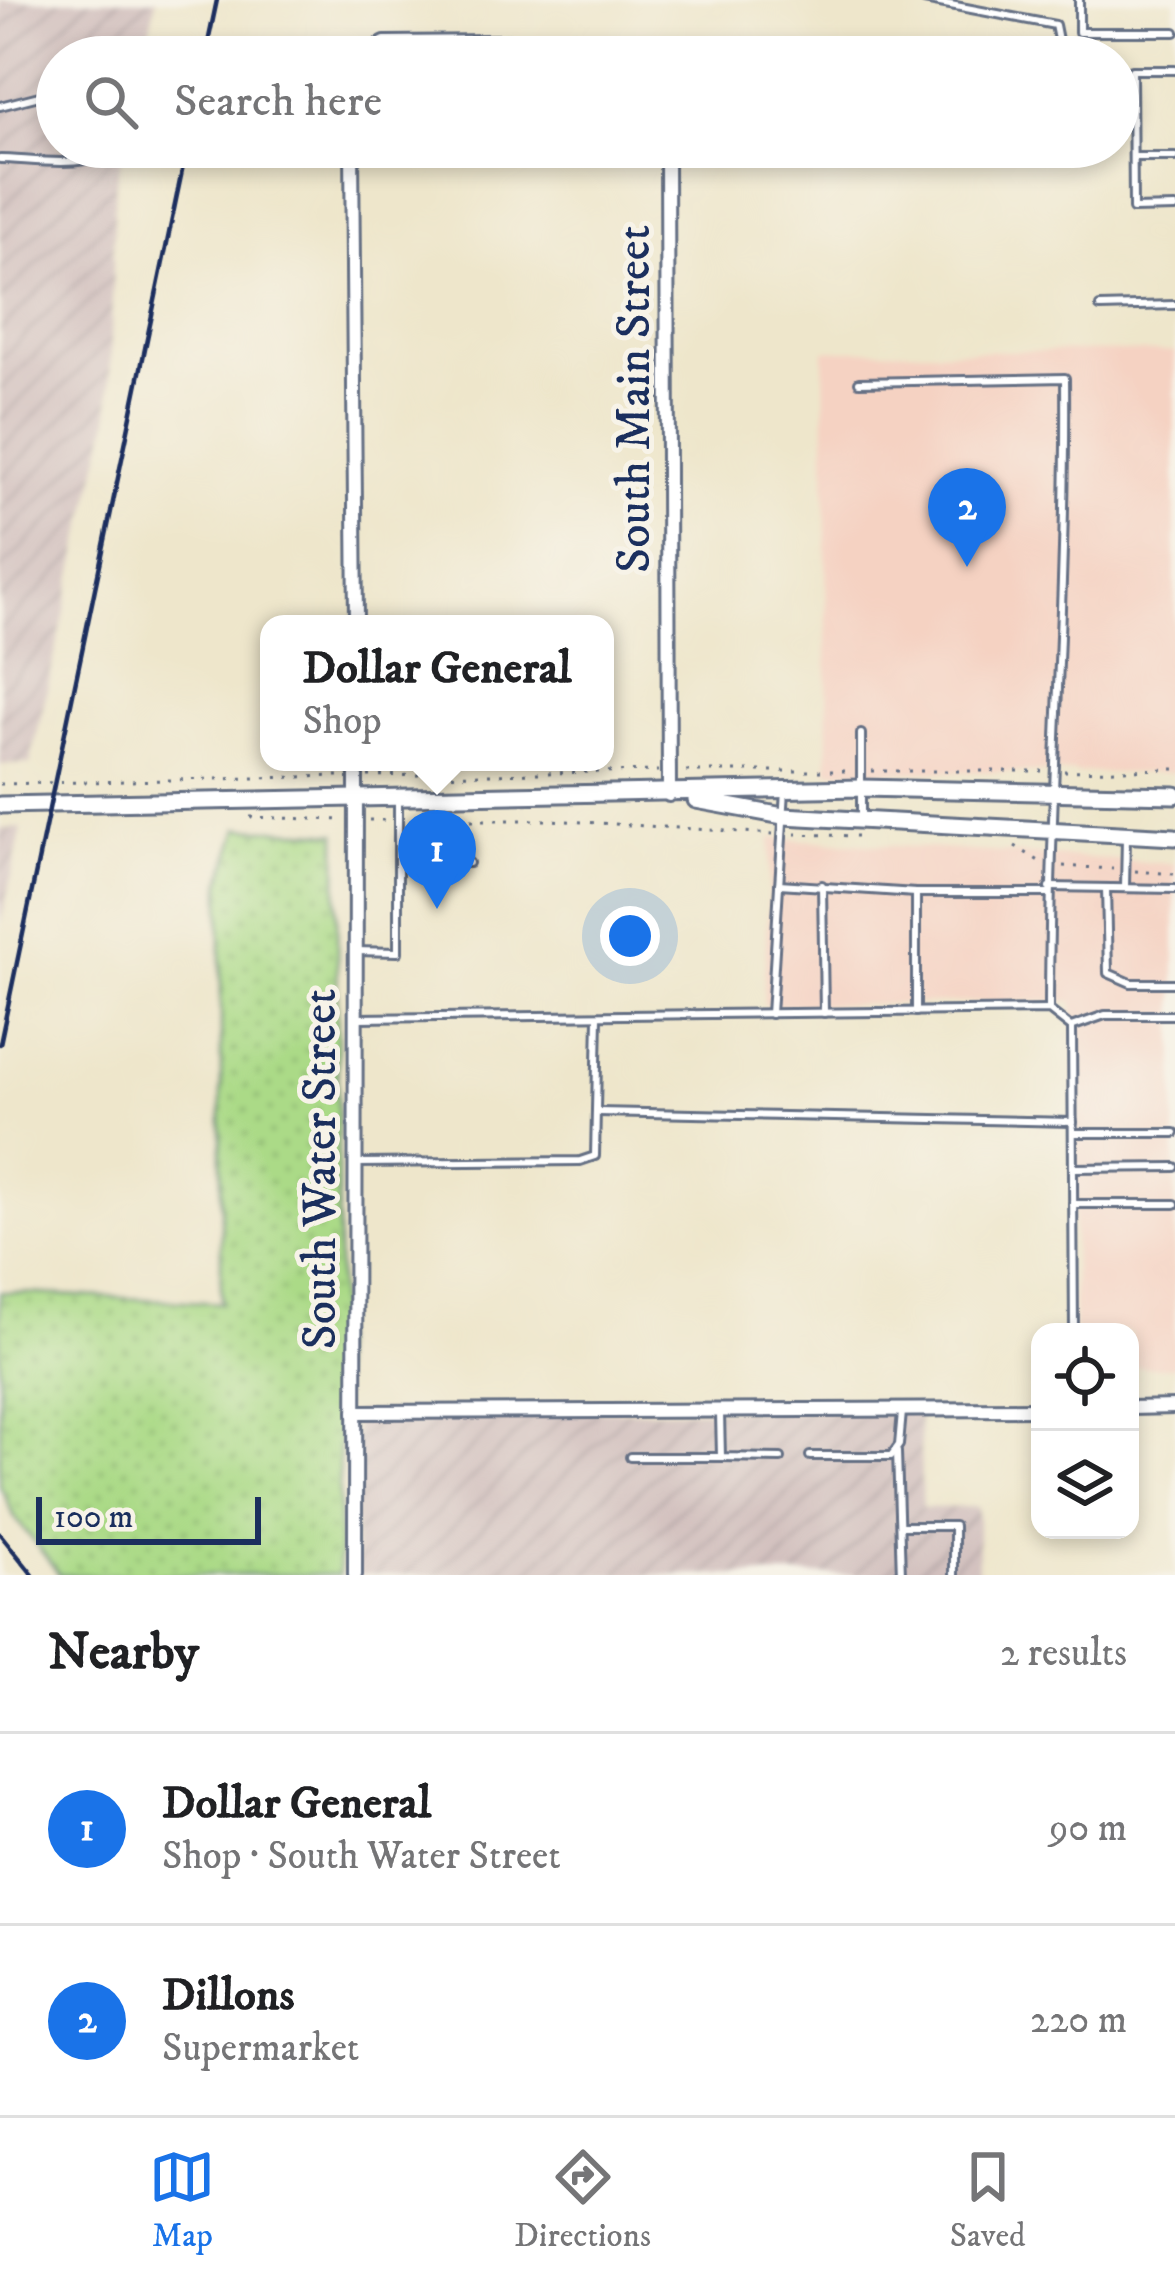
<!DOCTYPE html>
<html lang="en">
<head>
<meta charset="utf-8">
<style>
  :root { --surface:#fff; --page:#f6f6f6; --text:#202124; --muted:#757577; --line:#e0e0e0; --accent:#1a73e8 }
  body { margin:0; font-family:"IM FELL DW Pica",serif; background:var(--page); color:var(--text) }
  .controls { position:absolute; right:36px; bottom:36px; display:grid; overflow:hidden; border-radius:24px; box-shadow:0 6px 18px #0003 }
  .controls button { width:108px; height:108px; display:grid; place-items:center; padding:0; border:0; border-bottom:3px solid var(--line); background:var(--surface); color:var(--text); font:60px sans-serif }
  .scale { position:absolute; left:36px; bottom:30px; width:225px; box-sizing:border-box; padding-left:12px; border:6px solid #1b2f5e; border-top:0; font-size:33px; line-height:42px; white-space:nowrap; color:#1b2f5e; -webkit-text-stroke:9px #f7f3e8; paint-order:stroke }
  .you { position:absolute; left:630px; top:936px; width:42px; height:42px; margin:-30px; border:9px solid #fff; border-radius:50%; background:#1a73e8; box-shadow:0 0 0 18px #1a73e833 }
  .badge { display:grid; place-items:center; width:78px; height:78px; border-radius:50%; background:var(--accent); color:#fff; font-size:39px; font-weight:700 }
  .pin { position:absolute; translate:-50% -99px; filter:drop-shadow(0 3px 6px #0008) }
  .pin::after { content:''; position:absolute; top:63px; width:42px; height:36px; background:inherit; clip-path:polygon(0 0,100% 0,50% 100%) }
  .popup { position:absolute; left:260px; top:615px; width:354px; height:156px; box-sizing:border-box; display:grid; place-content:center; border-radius:24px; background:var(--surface); filter:drop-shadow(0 3px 9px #0005); font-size:39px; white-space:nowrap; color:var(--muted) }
  .popup b { font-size:45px; color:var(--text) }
  .popup::after { content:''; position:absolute; left:50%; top:100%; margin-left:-24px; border:24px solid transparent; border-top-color:var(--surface) }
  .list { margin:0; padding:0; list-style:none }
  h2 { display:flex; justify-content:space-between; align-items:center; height:156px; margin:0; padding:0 48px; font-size:51px }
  h2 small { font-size:39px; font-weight:400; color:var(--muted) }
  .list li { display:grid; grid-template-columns:78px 1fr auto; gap:36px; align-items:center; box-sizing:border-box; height:192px; padding:0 48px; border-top:3px solid var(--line) }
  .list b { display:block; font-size:45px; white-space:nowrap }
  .list p { margin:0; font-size:39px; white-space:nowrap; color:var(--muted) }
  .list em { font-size:39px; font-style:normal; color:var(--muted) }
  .icon { flex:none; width:66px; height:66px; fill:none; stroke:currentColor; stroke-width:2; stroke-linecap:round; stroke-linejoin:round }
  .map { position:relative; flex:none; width:1175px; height:1575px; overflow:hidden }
  .search { position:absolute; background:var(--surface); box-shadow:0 6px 18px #0003; left:36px; right:36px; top:36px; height:132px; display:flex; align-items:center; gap:30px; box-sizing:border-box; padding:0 42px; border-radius:66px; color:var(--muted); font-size:45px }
  .sheet { height:540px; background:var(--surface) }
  nav { display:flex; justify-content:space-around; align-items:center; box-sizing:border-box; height:168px; border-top:3px solid var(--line); background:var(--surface); font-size:33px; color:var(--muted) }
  nav a { display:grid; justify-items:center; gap:6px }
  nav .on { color:var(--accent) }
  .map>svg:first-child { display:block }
  .built { fill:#f5d2c2 }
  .industrial { fill:url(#industrial-furrows) }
  .grass { fill:url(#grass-dots); stroke:#638472; stroke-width:3 }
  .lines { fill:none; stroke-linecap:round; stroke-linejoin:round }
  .service-casing { stroke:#656f84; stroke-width:12 }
  .minor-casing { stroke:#656f84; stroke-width:18 }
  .tertiary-casing { stroke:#656f84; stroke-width:21 }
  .path { stroke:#656f84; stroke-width:3; stroke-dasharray:3 9; stroke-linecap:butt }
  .service { stroke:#fff; stroke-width:6 }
  .minor { stroke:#fff; stroke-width:12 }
  .tertiary { stroke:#fff; stroke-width:15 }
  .rail { stroke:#1b2f5e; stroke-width:4.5 }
  .labels { text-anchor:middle; stroke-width:10; stroke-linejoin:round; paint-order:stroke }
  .street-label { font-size:48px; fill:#1b2f5e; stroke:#f7f3e8 }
</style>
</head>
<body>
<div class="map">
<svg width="1175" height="1575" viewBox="0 0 1175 1575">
  <defs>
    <pattern id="industrial-furrows" width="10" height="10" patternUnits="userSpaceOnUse" patternTransform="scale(3)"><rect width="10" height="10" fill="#d1bfbd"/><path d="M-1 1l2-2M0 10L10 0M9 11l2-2" fill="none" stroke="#b3a4a5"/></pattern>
    <pattern id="grass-dots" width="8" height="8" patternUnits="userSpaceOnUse" patternTransform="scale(3)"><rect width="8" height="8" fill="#abda87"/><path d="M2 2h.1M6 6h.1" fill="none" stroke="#93bb77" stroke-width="1.8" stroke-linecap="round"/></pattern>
  </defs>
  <rect width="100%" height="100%" fill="#f7f3e8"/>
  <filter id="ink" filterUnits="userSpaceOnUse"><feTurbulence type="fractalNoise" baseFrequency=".00833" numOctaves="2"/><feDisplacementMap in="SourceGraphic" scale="24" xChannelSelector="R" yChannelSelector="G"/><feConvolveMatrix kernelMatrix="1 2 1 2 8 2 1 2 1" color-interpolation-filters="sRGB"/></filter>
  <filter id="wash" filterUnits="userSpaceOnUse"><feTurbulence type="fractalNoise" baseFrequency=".004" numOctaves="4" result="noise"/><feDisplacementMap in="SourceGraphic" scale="48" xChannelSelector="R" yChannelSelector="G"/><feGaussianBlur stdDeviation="2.7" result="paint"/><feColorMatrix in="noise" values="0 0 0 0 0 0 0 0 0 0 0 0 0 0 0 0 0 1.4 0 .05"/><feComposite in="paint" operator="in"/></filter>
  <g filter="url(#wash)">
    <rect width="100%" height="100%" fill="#eee6cb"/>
    <g class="built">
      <path d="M824,350L1175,352V773L828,771Z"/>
      <path d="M771,838L1175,864V1367H1130V1332H1074L1073,1001L763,1006Z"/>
    </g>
    <g class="industrial">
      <path d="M0,0H156L144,57H57V147H124L115,186L109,419L30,764L0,765Z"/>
      <path d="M22,828L0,927V829Z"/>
      <path d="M919,1409L922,1508L978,1507V1575H355V1412Z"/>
    </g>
    <path class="grass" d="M239,828L337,833L339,1575H60L13,1515L0,1485V1292L221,1303V883Z"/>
  </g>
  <g filter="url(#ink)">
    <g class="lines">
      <g class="service-casing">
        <g id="service">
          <path d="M924,0L1055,25L1058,40"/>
          <path d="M1079,0V32H1175"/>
          <path d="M1175,70H1132L1133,209L1175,208"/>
          <path d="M0,106L51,93L57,80"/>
          <path d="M1133,157H1175"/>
          <path d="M0,159C31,159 91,171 113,147"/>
          <path d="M1100,307L1175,305"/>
          <path d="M859,382L1065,378C1067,589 1049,799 1049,1010"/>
          <path d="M861,817V734"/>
          <path d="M399,862L469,863"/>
          <path d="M779,884L916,893"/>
          <path d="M822,885L824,1013"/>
          <path d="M1049,887L1175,889"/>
          <path d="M1106,888L1108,973L1131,983H1175"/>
          <path d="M1125,888L1126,837"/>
          <path d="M355,951L398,952V800"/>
          <path d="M916,1012V893H1049"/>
          <path d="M771,1014L785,790"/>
          <path d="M358,1018L1049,1010L1072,1028L1074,1332"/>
          <path d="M1071,1027L1105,1015H1175"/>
          <path d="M598,1112L1073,1122"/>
          <path d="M1073,1133H1175"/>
          <path d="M358,1163L580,1161L595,1156L598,1017"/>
          <path d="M1073,1168L1175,1167"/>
          <path d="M1073,1204H1175"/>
          <path d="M720,1413L721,1457L781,1458"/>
          <path d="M897,1452L901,1575"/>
          <path d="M810,1456H891L899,1445L902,1412"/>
          <path d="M630,1457H721"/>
          <path d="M900,1526H954V1575"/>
        </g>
      </g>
      <g class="minor-casing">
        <g id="minor">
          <path d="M358,57L385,43L623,41L648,47L661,57"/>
          <path d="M352,147L356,624"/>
          <path d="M667,147L669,795"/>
          <path d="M1130,1408L1175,1407"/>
          <path d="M355,1412L1040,1409"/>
          <path d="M355,1575L356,762"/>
        </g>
      </g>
      <g class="tertiary-casing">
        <g id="tertiary">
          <path d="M696,800L783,816L1175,837"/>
          <path d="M0,805L861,788L1175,795"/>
        </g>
      </g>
      <g class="path">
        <path d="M686,771H850"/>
        <path d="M872,771H1042"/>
        <path d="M1064,771L1175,769"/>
        <path d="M368,776L658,771"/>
        <path d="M0,784L340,776"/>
        <path d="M250,817L342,820"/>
        <path d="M369,820H390"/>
        <path d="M411,820H551L773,834"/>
        <path d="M795,834L857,836"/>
        <path d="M1015,846L1042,863"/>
        <path d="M1063,866L1113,869"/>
        <path d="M1135,871L1175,874"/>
      </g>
      <use href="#service" class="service"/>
      <use href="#minor" class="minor"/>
      <use href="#tertiary" class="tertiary"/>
      <g class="rail">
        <path d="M205,57L217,0"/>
        <path d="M0,1044L187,147"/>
        <path d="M0,1534L33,1575"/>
      </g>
    </g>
  </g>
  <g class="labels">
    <g class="street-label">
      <text transform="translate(632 399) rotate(-90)" y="17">South Main Street</text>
      <text transform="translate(318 1169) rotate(-90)" y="17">South Water Street</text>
    </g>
  </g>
</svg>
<div class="controls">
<button><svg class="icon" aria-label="locate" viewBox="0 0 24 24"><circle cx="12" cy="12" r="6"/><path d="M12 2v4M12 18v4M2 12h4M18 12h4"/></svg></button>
<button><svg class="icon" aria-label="layers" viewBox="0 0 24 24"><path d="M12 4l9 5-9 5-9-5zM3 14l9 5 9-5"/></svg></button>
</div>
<div class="scale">100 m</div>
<div class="you"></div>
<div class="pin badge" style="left:437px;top:909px">1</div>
<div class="popup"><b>Dollar General</b>Shop</div>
<div class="pin badge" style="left:967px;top:567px">2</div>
<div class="search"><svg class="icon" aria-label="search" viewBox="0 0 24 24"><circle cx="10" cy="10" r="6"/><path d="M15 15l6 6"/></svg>Search here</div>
</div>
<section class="sheet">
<h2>Nearby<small>2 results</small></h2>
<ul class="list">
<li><span class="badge">1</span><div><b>Dollar General</b><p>Shop · South Water Street</p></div><em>90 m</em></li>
<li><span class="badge">2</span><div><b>Dillons</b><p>Supermarket</p></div><em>220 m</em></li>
</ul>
</section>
<nav>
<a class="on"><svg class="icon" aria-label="map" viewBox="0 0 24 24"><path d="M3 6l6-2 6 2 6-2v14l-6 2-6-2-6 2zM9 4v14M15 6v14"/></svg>Map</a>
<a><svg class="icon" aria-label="directions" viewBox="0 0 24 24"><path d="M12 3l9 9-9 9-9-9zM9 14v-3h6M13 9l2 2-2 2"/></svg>Directions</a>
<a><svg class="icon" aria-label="saved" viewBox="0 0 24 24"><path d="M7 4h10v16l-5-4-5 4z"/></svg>Saved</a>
</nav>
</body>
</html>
